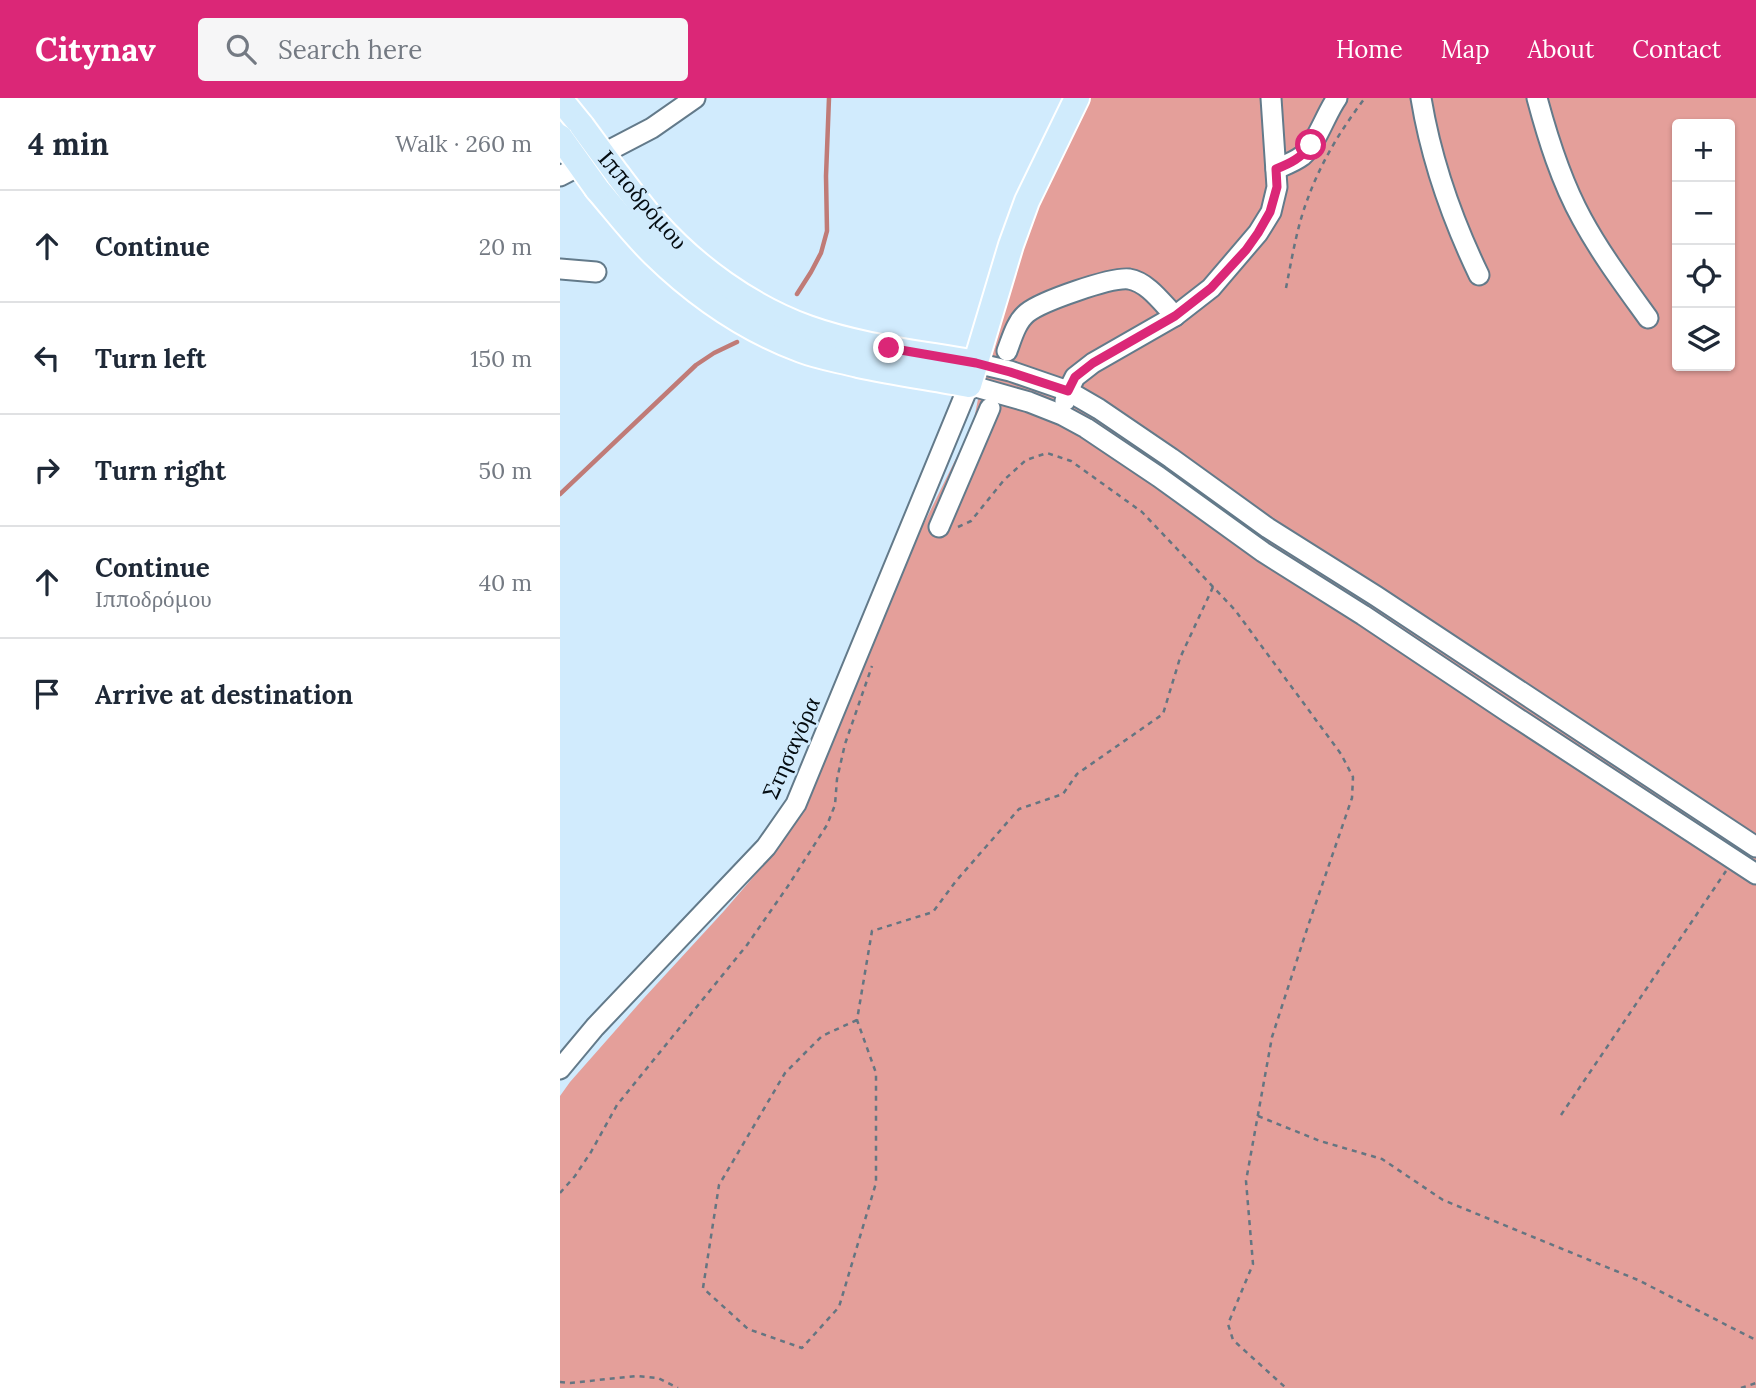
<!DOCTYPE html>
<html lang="en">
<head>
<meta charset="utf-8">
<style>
  :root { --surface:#fff; --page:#f6f6f7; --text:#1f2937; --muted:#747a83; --line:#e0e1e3; --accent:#db2777 }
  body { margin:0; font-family:Lora,serif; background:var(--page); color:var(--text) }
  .controls { position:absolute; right:21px; top:21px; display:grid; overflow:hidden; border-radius:7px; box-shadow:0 2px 5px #0004 }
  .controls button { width:63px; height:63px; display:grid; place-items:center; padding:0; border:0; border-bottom:2px solid var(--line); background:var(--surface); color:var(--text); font:35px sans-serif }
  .stop { position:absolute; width:21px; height:21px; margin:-16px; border:5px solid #db2777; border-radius:50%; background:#fff }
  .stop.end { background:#db2777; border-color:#fff; box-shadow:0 2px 7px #0008 }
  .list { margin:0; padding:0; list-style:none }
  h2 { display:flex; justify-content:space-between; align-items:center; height:91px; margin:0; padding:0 28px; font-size:30px }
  h2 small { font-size:23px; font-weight:400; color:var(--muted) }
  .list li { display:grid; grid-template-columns:46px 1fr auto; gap:21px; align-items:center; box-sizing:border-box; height:112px; padding:0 28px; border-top:2px solid var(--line) }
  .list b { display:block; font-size:26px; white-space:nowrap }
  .list p { margin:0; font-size:23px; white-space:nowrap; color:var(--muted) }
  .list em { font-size:23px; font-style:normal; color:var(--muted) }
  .icon { flex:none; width:38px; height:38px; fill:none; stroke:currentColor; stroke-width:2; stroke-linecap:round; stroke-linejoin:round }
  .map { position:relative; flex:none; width:1196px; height:1290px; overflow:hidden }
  header { display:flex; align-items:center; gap:42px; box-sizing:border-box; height:98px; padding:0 35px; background:var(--accent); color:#fff }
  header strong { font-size:33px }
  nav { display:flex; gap:38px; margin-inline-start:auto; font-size:24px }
  .search { width:490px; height:63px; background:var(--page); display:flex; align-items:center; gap:18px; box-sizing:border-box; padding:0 24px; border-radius:7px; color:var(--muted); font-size:26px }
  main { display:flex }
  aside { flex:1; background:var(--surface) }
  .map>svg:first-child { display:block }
  .green { fill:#e49f9a; fill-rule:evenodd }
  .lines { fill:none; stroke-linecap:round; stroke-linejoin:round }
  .stream { stroke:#c07b77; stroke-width:4.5 }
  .minor-casing { stroke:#637a8a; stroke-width:23 }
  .major-casing { stroke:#fff; stroke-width:28 }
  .path { stroke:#657581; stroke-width:2.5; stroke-dasharray:5 5; stroke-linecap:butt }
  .minor { stroke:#fff; stroke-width:19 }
  .major { stroke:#d0ebfc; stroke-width:24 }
  .major-bridge-casing { stroke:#fff; stroke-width:28; stroke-linecap:butt }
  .major-bridge { stroke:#d0ebfc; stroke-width:24 }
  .route { stroke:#db2777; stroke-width:9 }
  .labels { text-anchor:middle; stroke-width:5; stroke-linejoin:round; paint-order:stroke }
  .street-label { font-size:24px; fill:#050d12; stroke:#d1ebfd }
</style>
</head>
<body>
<header>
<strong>Citynav</strong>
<div class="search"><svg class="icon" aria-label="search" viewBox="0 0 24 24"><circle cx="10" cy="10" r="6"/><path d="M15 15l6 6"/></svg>Search here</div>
<nav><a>Home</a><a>Map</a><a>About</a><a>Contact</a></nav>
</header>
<main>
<aside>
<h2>4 min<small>Walk · 260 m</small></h2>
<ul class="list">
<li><svg class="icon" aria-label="ahead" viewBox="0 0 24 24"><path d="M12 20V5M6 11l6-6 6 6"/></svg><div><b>Continue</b></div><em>20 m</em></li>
<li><svg class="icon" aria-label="left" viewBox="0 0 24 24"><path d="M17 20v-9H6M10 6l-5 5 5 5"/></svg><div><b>Turn left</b></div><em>150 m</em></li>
<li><svg class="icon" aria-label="right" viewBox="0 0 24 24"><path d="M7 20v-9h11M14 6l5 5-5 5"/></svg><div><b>Turn right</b></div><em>50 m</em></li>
<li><svg class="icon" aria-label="ahead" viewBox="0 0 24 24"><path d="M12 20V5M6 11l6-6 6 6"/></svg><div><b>Continue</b><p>Ιπποδρόμου</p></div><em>40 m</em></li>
<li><svg class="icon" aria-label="arrive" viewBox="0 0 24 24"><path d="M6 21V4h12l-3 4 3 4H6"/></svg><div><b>Arrive at destination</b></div></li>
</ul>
</aside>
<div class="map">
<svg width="1196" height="1290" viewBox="0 0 1196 1290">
  <rect width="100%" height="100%" fill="#d1ebfd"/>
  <path class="green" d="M527,0H1196V1290H0V998L10,984L84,900L164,813L214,755L341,472L413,326L434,222L470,111ZM1117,26H1170V268H1117Z"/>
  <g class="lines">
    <g class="stream">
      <path d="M237,196L251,174L261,155L267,133L266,78L269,0"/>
      <path d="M0,396L136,267L154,255L177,244"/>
    </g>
    <g class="minor-casing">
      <g id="minor">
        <path d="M861,0C871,61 892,121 919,177"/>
        <path d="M977,0C988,41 1001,83 1022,121C1041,156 1065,188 1088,220"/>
        <path d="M716,71C725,67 734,64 742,58C757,45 765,17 777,0"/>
        <path d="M0,78L92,30L135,0"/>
        <path d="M0,171L36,174"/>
        <path d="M447,253C452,240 456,224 467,215C482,203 551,179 569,181C588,184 603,206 615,218"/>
        <path d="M416,265L450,273L508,293L539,311L611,360L708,430L816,498L1196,749"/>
        <path d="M505,303L508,293L515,279L533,265L615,218L651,190L698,135L711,114L717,89L711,0"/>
        <path d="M379,429L430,310"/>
        <path d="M0,971L35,929L206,749L236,706L409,287L469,304L502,317L526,330L599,379L703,454L803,517L948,614L1196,776"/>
      </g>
    </g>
    <g class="major-casing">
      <g id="major">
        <path d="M0,1L22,28"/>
        <path d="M58,77C70,93 82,109 95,124C135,169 190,209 248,230C301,249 360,255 416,265"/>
        <path d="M37,91C56,113 73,136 94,156C136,197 185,231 241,252C259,259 279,262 298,267C335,275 372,280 409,287L451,147L467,103L517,0"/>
      </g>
    </g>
    <g class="path">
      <path d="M726,190C732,160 737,128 748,100C761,64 782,30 805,0"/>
      <path d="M398,429L411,423L444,382L466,362L487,355L511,363L582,414L675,512L781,656L793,679L792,700L748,828L712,939L686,1083L693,1166L668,1226L673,1242L726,1290"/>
      <path d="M297,922L262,938L225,975L159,1087L143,1190L188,1231L242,1250L279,1209L316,1085V975L297,922L312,833L373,814L396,783L459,711L503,696L517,676L603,616L620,560L653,489"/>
      <path d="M1001,1017L1166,773"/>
      <path d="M698,1018L760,1043L822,1061L883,1102L1078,1182L1196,1242"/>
      <path d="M0,1095L15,1078L31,1054L57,1007L187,847L228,788L267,727L275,707L277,681L285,646L312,568"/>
      <path d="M0,1284L10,1285L76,1278L98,1280L118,1290"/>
      <path d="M1181,1290L1196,1285"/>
    </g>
    <use href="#minor" class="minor"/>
    <use href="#major" class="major"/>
    <g class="major-bridge-casing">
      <g id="major-bridge">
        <path d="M22,28L58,77"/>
        <path d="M0,39L37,91"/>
      </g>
    </g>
    <use href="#major-bridge" class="major-bridge"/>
  </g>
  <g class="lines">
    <path class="route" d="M329,250L416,265L450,274L508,293L515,279L533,265L615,218L651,190L686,152L698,135L710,114L717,89L716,71C731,65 741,60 751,47"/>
  </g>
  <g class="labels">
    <g class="street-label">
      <text transform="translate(83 102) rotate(49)" y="8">Ιπποδρόμου</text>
      <text transform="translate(231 650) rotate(-66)" y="8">Στησαγόρα</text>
    </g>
  </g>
</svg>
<div class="controls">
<button>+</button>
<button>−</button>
<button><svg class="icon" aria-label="locate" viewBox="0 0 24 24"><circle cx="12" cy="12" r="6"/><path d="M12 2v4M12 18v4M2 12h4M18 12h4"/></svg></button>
<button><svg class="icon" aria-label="layers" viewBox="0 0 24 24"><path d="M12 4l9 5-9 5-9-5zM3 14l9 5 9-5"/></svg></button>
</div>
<div class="stop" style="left:751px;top:47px"></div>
<div class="stop end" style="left:329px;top:250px"></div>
</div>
</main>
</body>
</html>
